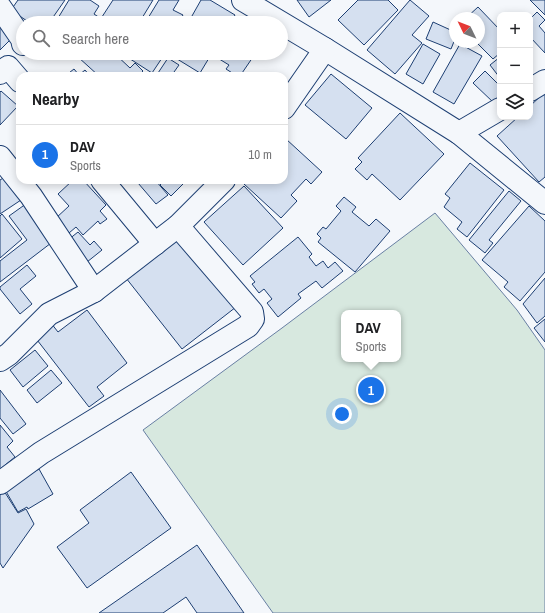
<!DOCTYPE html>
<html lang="en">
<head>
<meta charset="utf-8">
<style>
  :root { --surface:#fff; --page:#f2f2f2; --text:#202124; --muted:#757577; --line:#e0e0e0; --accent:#1a73e8 }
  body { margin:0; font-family:"Archivo Narrow",sans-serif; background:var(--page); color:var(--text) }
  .controls { position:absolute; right:12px; top:12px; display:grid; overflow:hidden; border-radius:8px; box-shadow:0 2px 10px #0003 }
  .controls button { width:36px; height:36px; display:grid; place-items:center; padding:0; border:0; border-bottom:1px solid var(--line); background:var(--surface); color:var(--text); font:20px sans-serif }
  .compass { position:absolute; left:449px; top:12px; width:36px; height:36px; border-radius:50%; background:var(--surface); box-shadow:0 2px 10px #0003; rotate:313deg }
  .you { position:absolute; left:342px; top:414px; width:14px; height:14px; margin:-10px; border:3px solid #fff; border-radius:50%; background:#1a73e8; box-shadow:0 0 0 6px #1a73e833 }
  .badge { display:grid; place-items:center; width:26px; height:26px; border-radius:50%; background:var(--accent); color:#fff; font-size:13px; font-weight:700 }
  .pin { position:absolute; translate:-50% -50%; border:2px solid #fff; box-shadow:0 1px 4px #0006 }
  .popup { position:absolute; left:341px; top:310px; width:60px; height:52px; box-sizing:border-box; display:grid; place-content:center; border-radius:8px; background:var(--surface); filter:drop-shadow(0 1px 3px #0005); font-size:13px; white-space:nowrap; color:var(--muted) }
  .popup b { font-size:15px; color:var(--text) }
  .popup::after { content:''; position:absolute; left:50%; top:100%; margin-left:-8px; border:8px solid transparent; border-top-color:var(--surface) }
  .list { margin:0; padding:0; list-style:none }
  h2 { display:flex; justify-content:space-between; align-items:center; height:52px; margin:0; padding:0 16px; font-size:17px }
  h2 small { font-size:13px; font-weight:400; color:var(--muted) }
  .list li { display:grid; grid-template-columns:26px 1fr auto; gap:12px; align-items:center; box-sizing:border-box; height:60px; padding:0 16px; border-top:1px solid var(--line) }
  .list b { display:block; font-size:15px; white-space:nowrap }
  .list p { margin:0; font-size:13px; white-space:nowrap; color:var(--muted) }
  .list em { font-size:13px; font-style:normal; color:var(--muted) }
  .icon { flex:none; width:22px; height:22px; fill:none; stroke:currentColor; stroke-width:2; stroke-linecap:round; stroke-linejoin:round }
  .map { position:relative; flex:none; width:545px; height:613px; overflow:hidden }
  .search { position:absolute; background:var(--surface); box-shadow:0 2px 10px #0003; left:16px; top:16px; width:272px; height:44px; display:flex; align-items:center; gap:10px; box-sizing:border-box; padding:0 14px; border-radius:22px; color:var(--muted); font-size:15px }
  .panel { position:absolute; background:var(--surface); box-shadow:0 2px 10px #0003; left:16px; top:72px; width:272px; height:112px; border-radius:12px }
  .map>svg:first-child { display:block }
  .green { fill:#d7e8df; stroke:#687fa3; fill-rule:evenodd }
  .building { fill:#d5e0f0; stroke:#1d3f73 }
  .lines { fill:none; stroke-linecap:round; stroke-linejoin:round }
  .street-casing { stroke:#1d3f73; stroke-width:24 }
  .street { stroke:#f4f7fb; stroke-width:22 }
</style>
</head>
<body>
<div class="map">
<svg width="545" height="613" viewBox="0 0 545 613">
  <rect width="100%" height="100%" fill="#f4f7fb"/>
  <path class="green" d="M435,213L517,310L545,350V613H273L143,430L282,328ZM344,313H398V359H344Z"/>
  <g class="building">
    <path d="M18,0H65L49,23H25L27,21L11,10Z"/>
    <path d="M69,0H90L99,6L94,14L100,18L97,23H55Z"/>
    <path d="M113,0H153L139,23H98Z"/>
    <path d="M159,0H179L173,10L183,15L178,23H145Z"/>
    <path d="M201,0H210L235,15L230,23H188Z"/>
    <path d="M297,0H331L309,17Z"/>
    <path d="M358,0H388L398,10L364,45L338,20Z"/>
    <path d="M410,0L429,16L412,35L422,43L395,74L367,50Z"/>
    <path d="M530,0H545V15Z"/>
    <path d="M478,7L500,30V53L493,59L476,42H479V18H466Z"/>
    <path d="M537,12L545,20L539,26L545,33V53L530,37V19Z"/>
    <path d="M0,18L16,34L0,50Z"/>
    <path d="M433,22L455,32V39L451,49L426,39Z"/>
    <path d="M423,44L440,54L423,84L406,74Z"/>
    <path d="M460,44L482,56L454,104L433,92Z"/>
    <path d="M81,53H114L130,68L135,63L143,71L138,76H99L78,57Z"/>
    <path d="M126,53H159L158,55L162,58L152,73L124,55Z"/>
    <path d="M170,53H212L200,73L169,54Z"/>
    <path d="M219,53H254L255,54L240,76H237L226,69L229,65L216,57Z"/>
    <path d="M500,57V78L490,65Z"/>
    <path d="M168,58L179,65L174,72L180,76H156Z"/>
    <path d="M74,69L79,75L85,70L90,76H65Z"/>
    <path d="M485,71L500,86V96L494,103L473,83Z"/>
    <path d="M331,74L372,108L346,139L305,105Z"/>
    <path d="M1,91L18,106L0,125V92Z"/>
    <path d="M545,92V177L539,182L497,136L518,117H530V106Z"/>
    <path d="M400,113L444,154L400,200L372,174L367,180L355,169L362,162L358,158Z"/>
    <path d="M286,139L322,172L311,184L306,179L291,195L297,201L281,218L244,184L248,180H284V142Z"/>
    <path d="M470,163L504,190L467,237L457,229L462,222L444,207L450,198L445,194Z"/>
    <path d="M8,175L24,198L0,214V180Z"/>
    <path d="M73,180H83L106,205L100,211L107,219L100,224L98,221L83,235L76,227L69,233L56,218L69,206L58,194Z"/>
    <path d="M142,180H158L156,181L168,195L156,204L138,183Z"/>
    <path d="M165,180H187L171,196L160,185Z"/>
    <path d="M244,186L283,228L243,265L204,222Z"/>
    <path d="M509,191L521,201L489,240L493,243L485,253L469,240Z"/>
    <path d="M344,197L356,207L352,212L369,226L376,219L390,231L355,272L318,242L321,238L317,234L323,227L326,229L341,211L336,206Z"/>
    <path d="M30,201L55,240L0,282V261L27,240L9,216Z"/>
    <path d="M529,206L545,221V272L520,301L504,287L508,282L482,260Z"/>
    <path d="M2,214L22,239L0,258V216Z"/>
    <path d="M78,232L90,245L94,241L102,250L87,262L68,240Z"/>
    <path d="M180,236L236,307L182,349L126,278Z"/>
    <path d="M298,237L312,254L309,257L316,266L323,261L328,268L335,262L343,271L322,288L316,281L298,294L301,298L278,317L267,303L272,299L264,289L259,293L252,284L255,282L250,276Z"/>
    <path d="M27,265L36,276L20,289L32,304L20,314L0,289V287Z"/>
    <path d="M545,278V316L537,323L523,304Z"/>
    <path d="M87,310L127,363L97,387L104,396L89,407L34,336L51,323L58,332Z"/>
    <path d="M545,319V342L534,328Z"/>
    <path d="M35,350L48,366L23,387L10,370Z"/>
    <path d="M51,370L62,383L37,403L27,390Z"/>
    <path d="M0,390L26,424L13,434L0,418Z"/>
    <path d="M0,425L13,441L7,447L15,457L0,469Z"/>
    <path d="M39,469L53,494L28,509L27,507L18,512L4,488Z"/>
    <path d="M131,472L171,528L87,588L57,547L89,523L80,510Z"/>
    <path d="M4,491L18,513L26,509L34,524L3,568L0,563V494Z"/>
    <path d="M197,545L244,613H197L186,597L163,613H99Z"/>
  </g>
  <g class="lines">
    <g class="street-casing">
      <g id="street">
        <path d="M243,0L325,49L459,133L545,203"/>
        <path d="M0,7L22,39L23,44"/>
        <path d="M0,73L8,67L20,81"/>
        <path d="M530,90L545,81"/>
        <path d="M284,108L325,49"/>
        <path d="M459,133L500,109"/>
        <path d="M0,157L31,196L94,291"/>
        <path d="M102,180L155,244"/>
        <path d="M0,360L9,354L49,314L94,291L178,226L224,180"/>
        <path d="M0,483L41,453L248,326L253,319L252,312L178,226"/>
      </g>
    </g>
    <use href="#street" class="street"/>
  </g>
</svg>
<div class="controls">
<button>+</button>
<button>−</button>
<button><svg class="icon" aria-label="layers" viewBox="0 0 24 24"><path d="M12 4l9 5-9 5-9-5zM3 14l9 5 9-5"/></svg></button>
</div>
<svg class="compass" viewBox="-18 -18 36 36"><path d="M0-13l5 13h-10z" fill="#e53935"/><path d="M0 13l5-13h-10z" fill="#757577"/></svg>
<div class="you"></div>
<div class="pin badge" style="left:371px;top:390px">1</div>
<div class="popup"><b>DAV</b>Sports</div>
<div class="search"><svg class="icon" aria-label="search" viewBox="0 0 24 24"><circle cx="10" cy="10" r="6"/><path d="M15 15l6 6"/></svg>Search here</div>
<section class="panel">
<h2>Nearby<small></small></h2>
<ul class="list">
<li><span class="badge">1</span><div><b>DAV</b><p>Sports</p></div><em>10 m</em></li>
</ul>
</section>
</div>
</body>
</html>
